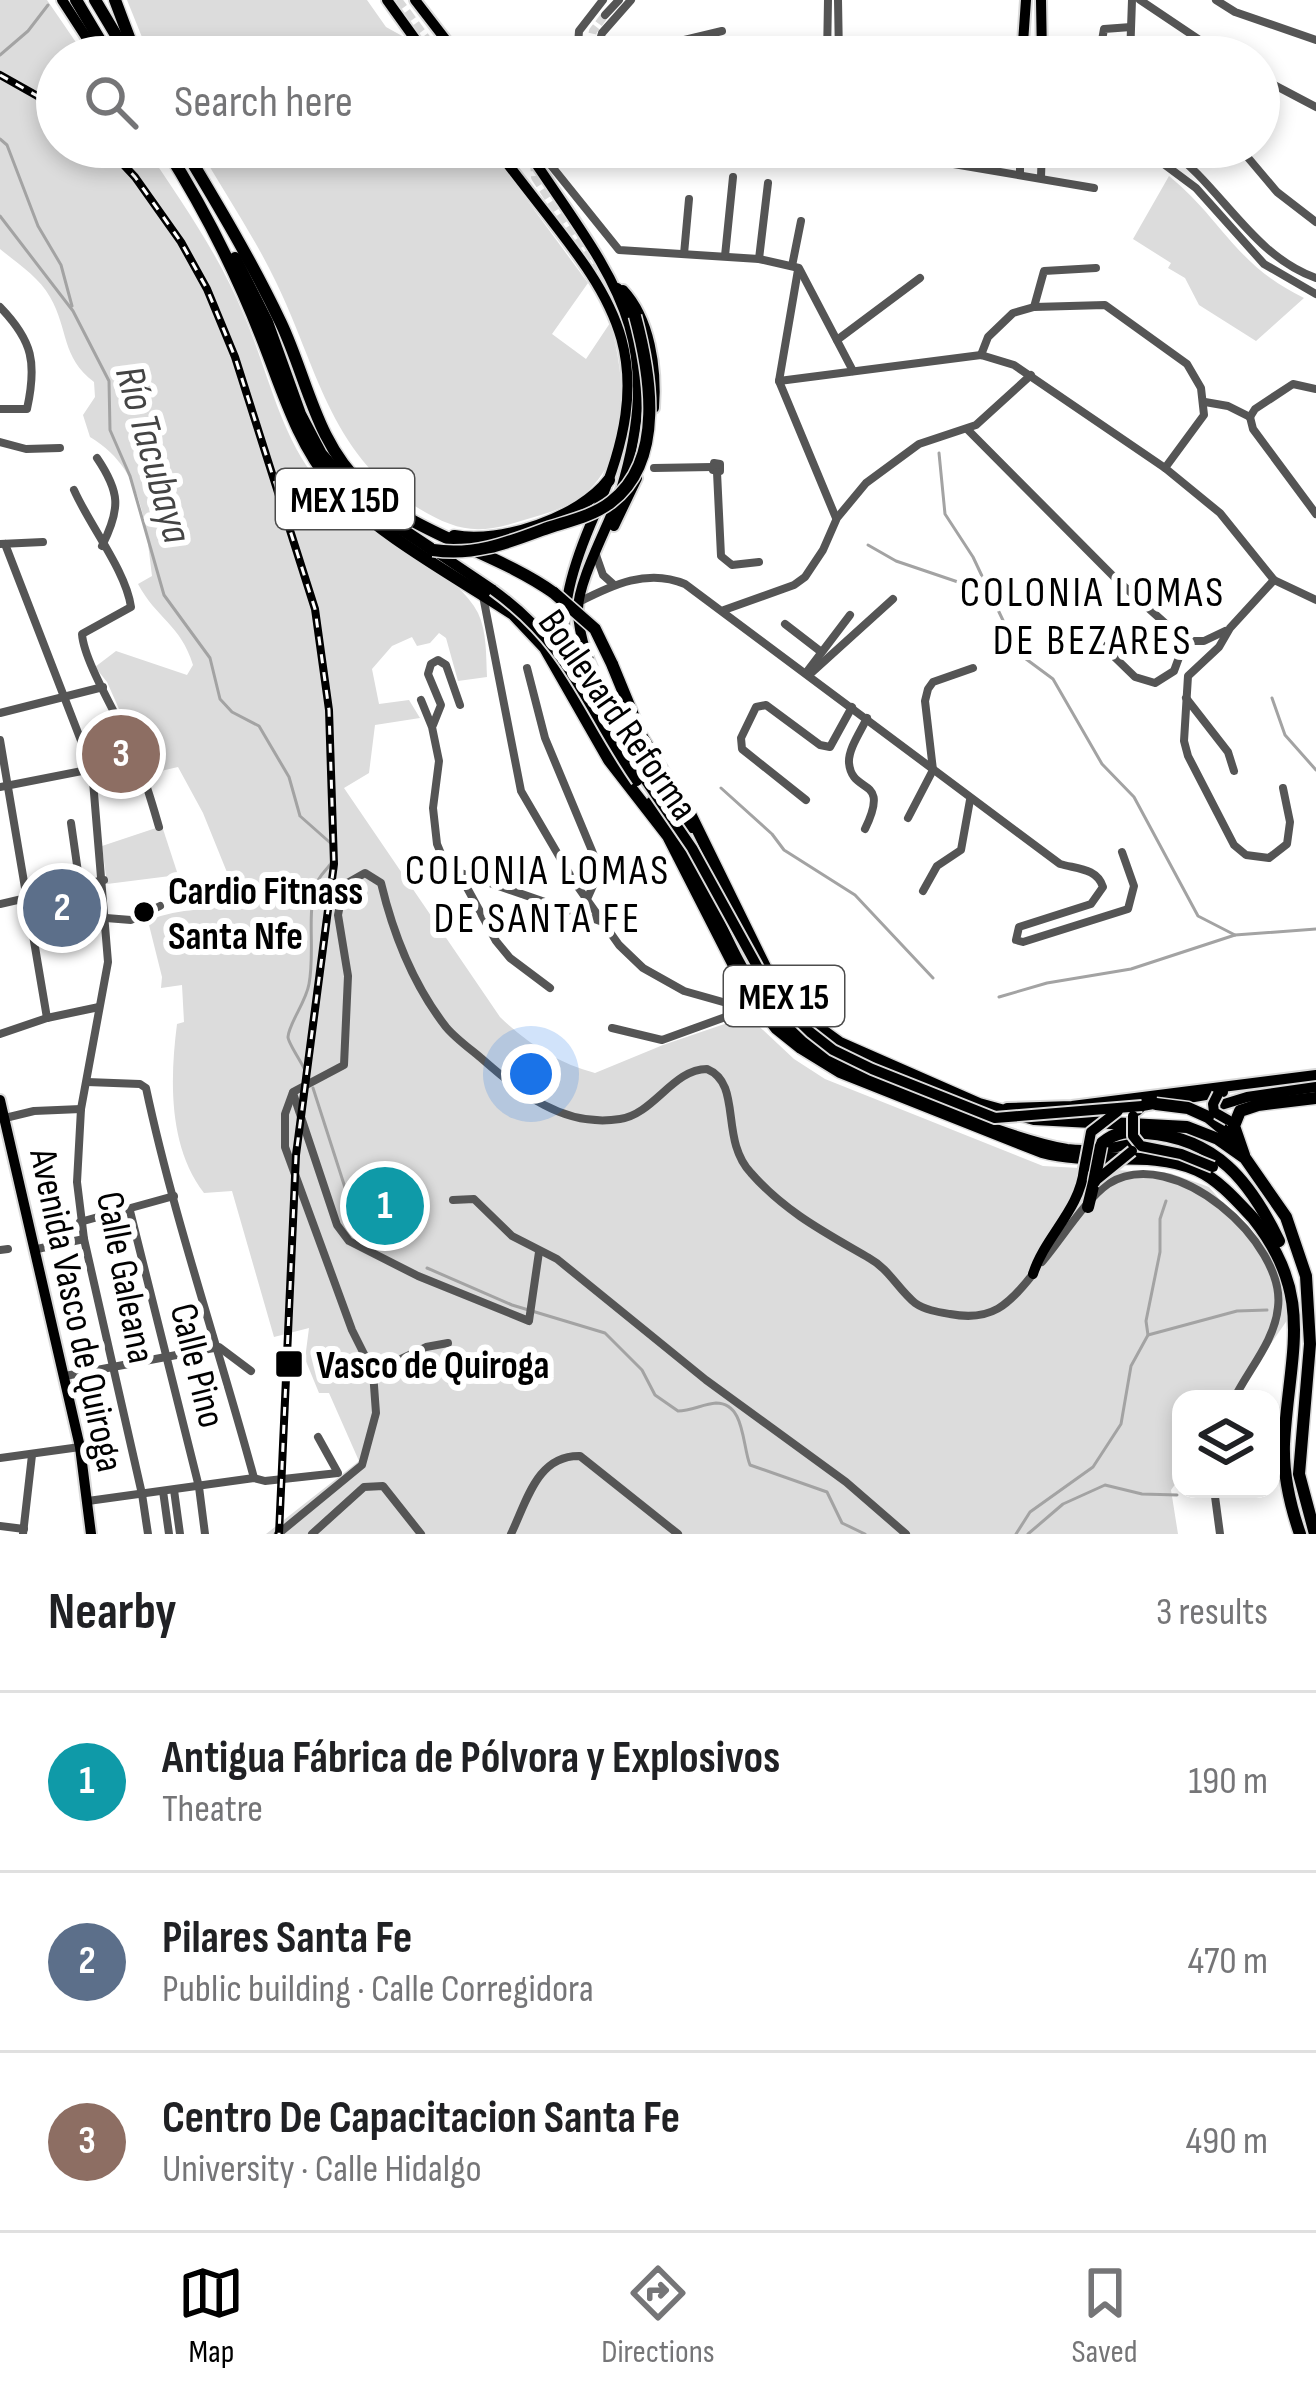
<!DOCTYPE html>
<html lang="en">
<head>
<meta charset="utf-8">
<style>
  :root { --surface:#fff; --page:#f6f6f6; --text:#202124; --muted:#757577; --line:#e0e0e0; --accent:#000 }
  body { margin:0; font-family:"Sofia Sans Condensed",sans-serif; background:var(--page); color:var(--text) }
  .controls { position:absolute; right:36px; bottom:36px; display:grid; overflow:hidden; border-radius:24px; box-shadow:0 6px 18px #0003 }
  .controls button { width:108px; height:108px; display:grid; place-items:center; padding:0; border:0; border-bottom:3px solid var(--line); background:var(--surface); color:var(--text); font:60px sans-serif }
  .you { position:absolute; left:531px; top:1074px; width:42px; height:42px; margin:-30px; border:9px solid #fff; border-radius:50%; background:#1a73e8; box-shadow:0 0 0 18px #1a73e833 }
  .badge { display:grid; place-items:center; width:78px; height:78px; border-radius:50%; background:var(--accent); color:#fff; font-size:39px; font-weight:700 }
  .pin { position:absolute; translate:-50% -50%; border:6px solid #fff; box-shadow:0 3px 12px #0006 }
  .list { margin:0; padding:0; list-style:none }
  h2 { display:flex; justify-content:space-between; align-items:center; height:156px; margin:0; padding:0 48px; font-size:51px }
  h2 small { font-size:39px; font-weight:400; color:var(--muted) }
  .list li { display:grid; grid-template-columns:78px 1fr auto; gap:36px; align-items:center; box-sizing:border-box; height:180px; padding:0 48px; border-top:3px solid var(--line) }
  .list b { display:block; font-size:45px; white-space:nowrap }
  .list p { margin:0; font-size:39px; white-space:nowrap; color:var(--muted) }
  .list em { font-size:39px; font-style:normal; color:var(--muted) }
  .icon { flex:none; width:66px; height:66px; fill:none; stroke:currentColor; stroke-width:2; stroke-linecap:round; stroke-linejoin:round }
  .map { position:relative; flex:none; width:1316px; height:1534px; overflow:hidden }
  .search { position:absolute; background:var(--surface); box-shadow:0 6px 18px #0003; left:36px; right:36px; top:36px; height:132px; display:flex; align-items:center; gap:30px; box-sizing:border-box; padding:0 42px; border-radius:66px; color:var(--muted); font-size:45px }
  .sheet { height:696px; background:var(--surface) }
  nav { display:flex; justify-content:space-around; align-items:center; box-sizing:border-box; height:168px; border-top:3px solid var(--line); background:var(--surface); font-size:33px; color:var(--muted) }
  nav a { display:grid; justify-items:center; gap:6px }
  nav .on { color:var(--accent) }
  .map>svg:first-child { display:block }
  .green { fill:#dcdcdc }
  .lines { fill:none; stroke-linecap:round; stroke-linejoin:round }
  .stream { stroke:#a3a3a3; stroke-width:3 }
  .minor-tunnel { stroke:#d9d9d9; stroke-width:8; stroke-dasharray:8 4; stroke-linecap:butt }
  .major-tunnel { stroke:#d9d9d9; stroke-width:10; stroke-dasharray:10 5; stroke-linecap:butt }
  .major-casing { stroke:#dbdbdb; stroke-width:14 }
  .highway-casing { stroke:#dbdbdb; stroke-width:15 }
  .minor { stroke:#555; stroke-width:8 }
  .major { stroke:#000; stroke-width:10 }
  .highway { stroke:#000; stroke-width:12 }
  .rail-casing { stroke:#000; stroke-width:8 }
  .rail { stroke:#fff; stroke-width:3; stroke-dasharray:9; stroke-linecap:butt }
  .major-bridge-casing { stroke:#dbdbdb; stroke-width:14; stroke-linecap:butt }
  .highway-bridge-casing { stroke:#dbdbdb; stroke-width:15; stroke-linecap:butt }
  .major-bridge { stroke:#000; stroke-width:10 }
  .highway-bridge { stroke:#000; stroke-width:12 }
  .poi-dot { fill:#000; stroke:#fff; stroke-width:4.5 }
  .labels { text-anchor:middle; stroke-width:12; stroke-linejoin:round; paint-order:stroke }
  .shield { fill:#fff; stroke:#4c4c4c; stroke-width:3 }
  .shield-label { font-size:36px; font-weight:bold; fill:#000 }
  .street-label { font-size:39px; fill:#000; stroke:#fff }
  .poi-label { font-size:39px; font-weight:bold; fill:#000; stroke:#fff; text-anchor:start }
  .water-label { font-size:42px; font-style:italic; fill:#444; stroke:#fff }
  .neighbourhood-label { font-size:42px; letter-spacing:3px; fill:#000; stroke:#fff }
</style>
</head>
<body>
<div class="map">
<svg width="1316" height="1534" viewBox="0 0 1316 1534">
  <rect width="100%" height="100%" fill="#fff"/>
  <g class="green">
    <path d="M0,0H47L86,57H57V147H145C181,201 218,253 243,313C267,367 279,433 317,480C358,530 454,565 478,613C487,632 486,656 487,677L458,681L446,638L439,633L430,643L417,646L412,637L392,646L372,669L379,704L409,700L420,718L375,725L369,773L344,788L500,1017C528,1044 558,1063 595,1073L663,1045L748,1016L794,1059L825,1079L1043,1166L1170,1173L1209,1187L1274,1263L1282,1278L1290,1316L1233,1399H1181V1476L1171,1490L1178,1534H266L359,1461L329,1393H319L305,1359L309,1328L274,1337L232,1191L204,1193C168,1146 170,1079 177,1024L184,1022L182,985L161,988L162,977L148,921C183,905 209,915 237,897L203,813L178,767L148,774L107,682L95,667L116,651L187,675L193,665C181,625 156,618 138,584L152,576C145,520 142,468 90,437L83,415L95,397L94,382C61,357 69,330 50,297C39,277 17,263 0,249Z"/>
    <path d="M127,0H367L386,27L404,37L420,57H150Z"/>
    <path d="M198,147H488L588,283L552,334L586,359L610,323C625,375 632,447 590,489C572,507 548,513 524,520C475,536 456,531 413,505C330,453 316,364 276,282C254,236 224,192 198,147Z"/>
    <path d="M1169,176C1223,220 1235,265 1304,298L1256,341L1199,305L1185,278L1168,268L1171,263L1133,239Z"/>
    <path d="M162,826L178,875L107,884L102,846Z"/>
  </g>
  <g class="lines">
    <g class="stream">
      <path d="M0,55L28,31L48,5"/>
      <path d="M0,139L7,145L38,226L61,265L72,306"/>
      <path d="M0,216L73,311L109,381L110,430L130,476L164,595L210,658L220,699L232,712L259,726L289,777L300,816L335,847C337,867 319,870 315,888C307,918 315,953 309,984C306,1002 289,1023 288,1037C288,1044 306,1068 309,1079"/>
      <path d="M939,453L945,514L973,557L1008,631L1026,659L1053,679L1102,764L1134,797L1198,916L1235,935"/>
      <path d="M868,545L896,561L958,582L994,607"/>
      <path d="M1272,698L1285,735L1316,770"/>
      <path d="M721,788L772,834L784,850L855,895L933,978"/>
      <path d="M999,997L1047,983L1131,969L1235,935L1316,929"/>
      <path d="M313,1088L358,1228"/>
      <path d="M427,1268L512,1305L605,1333L642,1370L655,1395L678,1411C691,1411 703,1404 716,1403C745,1403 742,1445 750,1465L827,1492L842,1523L865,1534"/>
      <path d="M1148,1335L1237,1311L1267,1310"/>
      <path d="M1016,1534L1030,1512L1093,1467L1121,1424L1131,1366L1148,1335L1146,1321L1160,1252V1219L1166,1201"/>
      <path d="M1028,1534L1063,1504L1105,1485L1142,1494L1177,1495"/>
    </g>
    <path class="minor-tunnel" d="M587,57L593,31L605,15"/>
    <g class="major-tunnel">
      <path d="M397,0L439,57"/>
      <path d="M535,161L536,177L596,271"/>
    </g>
    <g class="major-casing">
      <g id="major">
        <path d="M62,0L99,57"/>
        <path d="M387,0L428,57"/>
        <path d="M415,0L459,57"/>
        <path d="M1041,0L1042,57"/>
        <path d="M1022,57L1026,0"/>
        <path d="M495,147C597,286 674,333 595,514C574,562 557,612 567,665"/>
        <path d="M525,147C609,275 669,329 621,490C611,522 577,581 578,611C580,682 655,770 692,828"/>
        <path d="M623,290C650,319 657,368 654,408"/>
        <path d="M614,526L637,478"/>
        <path d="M435,551L493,590"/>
        <path d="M651,802C704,862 720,947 770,1009C812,1061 1000,1138 1067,1149C1089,1152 1109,1149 1131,1144"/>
        <path d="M0,1100L80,1447L91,1534"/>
        <path d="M1221,1105L1247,1097L1316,1087"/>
        <path d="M1007,1108L1072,1106L1316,1075"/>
        <path d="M1137,1111L1142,1106L1223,1092"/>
        <path d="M1033,1274C1045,1236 1080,1210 1084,1169"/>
      </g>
    </g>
    <g class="highway-casing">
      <g id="highway">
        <path d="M76,0L110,57"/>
        <path d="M95,0L129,57"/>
        <path d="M115,0L136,56"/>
        <path d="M165,147C203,207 235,270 261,336C282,388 296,441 333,485C372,531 460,579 513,614L545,648L609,760L668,836L744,985L776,1028L801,1048L840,1072L1042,1152C1092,1166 1149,1149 1197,1170C1219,1180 1237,1201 1253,1218C1316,1297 1289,1352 1284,1444C1283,1475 1290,1505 1300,1534"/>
        <path d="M183,147C218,205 252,262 281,323C307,378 316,443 363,486C418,536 497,552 554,593"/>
        <path d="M235,258L267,322L300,414L321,454L367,506L433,550"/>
        <path d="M617,289L635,316"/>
        <path d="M454,536C501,545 580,518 609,480"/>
        <path d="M612,664L642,737L691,816L765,967L785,997L811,1022L840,1043L979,1104L1034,1119L1187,1127L1218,1139L1245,1158L1286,1217L1306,1276L1310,1344L1299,1474L1315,1534"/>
        <path d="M1208,1117L1237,1141"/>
        <path d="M1102,1143C1117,1131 1127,1131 1146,1133C1216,1138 1250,1181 1279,1241"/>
        <path d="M1244,1155L1234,1126L1240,1111L1258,1105L1316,1098"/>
        <path d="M1088,1207L1094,1182"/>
      </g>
    </g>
    <g class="minor">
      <path d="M838,0L839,57"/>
      <path d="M1140,0L1225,57"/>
      <path d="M1216,0L1235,12L1316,40"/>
      <path d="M605,15L619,0"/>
      <path d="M1070,45L1080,57"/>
      <path d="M577,57L579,31L603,0"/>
      <path d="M595,57L602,33L631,0"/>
      <path d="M677,57L676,42L722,31"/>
      <path d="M827,57L828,0"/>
      <path d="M1099,57L1104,29L1131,27"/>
      <path d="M1130,57L1132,0"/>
      <path d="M1259,77L1316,107"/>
      <path d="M535,147L537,155L545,158L619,250L759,259L799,268L853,371"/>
      <path d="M899,147L924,159L1094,188"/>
      <path d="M1141,147L1196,188L1264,264L1316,294"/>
      <path d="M1166,147C1221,185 1251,255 1316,278"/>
      <path d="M1239,147L1277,192L1316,222"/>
      <path d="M545,157L560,147"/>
      <path d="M1020,175V147"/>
      <path d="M1041,177L1042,147"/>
      <path d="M684,254L689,199"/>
      <path d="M725,256L733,177"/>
      <path d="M759,259L768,183"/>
      <path d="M792,266L801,221"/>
      <path d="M798,270L779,381L836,518"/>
      <path d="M0,307C33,341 37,363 27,409H0"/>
      <path d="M1034,307L1044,271L1096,268"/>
      <path d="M837,340L920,278"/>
      <path d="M981,355L988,337L1013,313L1034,307L1105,305L1187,364L1201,388L1204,415L1165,468"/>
      <path d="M779,381L981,355L1014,365L1165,468L1220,513L1274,580L1316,600"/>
      <path d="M1205,402L1228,406L1250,417"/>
      <path d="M1250,417L1253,429L1316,514"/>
      <path d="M1250,417L1255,409L1293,384L1316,389"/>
      <path d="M967,429L1118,581L1185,641H1204L1225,631"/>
      <path d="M0,442L26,449L60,448"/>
      <path d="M97,458C120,492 121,508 102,546"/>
      <path d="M714,463L720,464V471L713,470Z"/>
      <path d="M654,468L712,467"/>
      <path d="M717,472L721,556L732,565L759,562"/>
      <path d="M74,490C90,526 126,571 131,607L82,634C84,663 122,723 135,755C145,778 152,803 159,827"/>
      <path d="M0,544L43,542"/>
      <path d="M5,544L92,769L108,962L81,1109L77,1182L84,1239L142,1494L148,1534"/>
      <path d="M596,555L603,575L613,584"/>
      <path d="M1274,580L1230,628L1219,647L1188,676L1184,741L1188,756L1234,845L1246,855L1269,858L1287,844L1290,822L1283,788"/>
      <path d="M483,596L521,791L573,880L619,945L643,968L684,991L762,1013"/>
      <path d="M579,602C612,585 648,568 685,584L1060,864C1077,869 1097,868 1103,887L1091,904L1019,927L1016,940L1023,942L1128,909L1134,886L1122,852"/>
      <path d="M724,610L794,585L805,577L823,550L837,518L866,483L919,444L976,425L1031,375"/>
      <path d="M785,624L820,651"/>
      <path d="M1098,641L1135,677L1155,683L1174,671L1185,641"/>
      <path d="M527,668L545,738L600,870L588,897"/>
      <path d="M806,673L850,615"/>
      <path d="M809,675L893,599"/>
      <path d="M1186,698L1228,752L1234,771"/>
      <path d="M421,700L432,727L439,761L433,808L437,844L442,856L459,873L496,941L510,958L550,988"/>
      <path d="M0,713L103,687"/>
      <path d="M433,725L441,705L428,674L431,664L438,660L446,665L460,705"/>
      <path d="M0,740L47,1018"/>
      <path d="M0,787L138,760"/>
      <path d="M806,800L742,749L741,738L756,707L766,705L820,745L830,747L852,707"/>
      <path d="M908,818L933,770L925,701L928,689L933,682L973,668"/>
      <path d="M71,823L80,886"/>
      <path d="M865,829C891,775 852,796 849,763C848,749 861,731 867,718"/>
      <path d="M600,870C617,859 630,866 646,878"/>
      <path d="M461,873L600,921"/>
      <path d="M923,891L937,866L961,850L970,800"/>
      <path d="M0,904L104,880"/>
      <path d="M106,918L131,920L160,906"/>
      <path d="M612,1028L662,1040L742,1011"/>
      <path d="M0,1034L47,1018L99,1007"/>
      <path d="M87,1082L140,1084L146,1088C174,1219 219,1348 254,1478"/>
      <path d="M293,1093L337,1225L349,1241L418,1276L529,1321L539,1252"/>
      <path d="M5,1118L34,1111L81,1109"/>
      <path d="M453,1200L474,1199L512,1236L557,1259L706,1380L846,1482L906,1534"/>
      <path d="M130,1211L199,1487L205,1534"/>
      <path d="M80,1222L174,1196"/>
      <path d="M37,1249L84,1239"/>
      <path d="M0,1250L8,1249"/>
      <path d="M1042,1262C1060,1241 1086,1199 1108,1184C1174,1142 1286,1243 1278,1307C1275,1341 1248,1370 1234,1399"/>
      <path d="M373,1372L426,1347L448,1343"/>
      <path d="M65,1376L219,1347L251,1371"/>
      <path d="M0,1458L80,1447"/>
      <path d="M1214,1489L1220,1534"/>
      <path d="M174,1490L180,1534"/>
      <path d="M163,1491L169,1534"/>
      <path d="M88,1501L254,1478L265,1481L338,1473L318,1437"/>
      <path d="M0,1526L24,1529"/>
      <path d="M23,1534L32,1455"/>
      <path d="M278,1534L362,1465L376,1413L373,1372L352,1330L285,1147V1114L293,1092L344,1065L348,976L338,915L344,885L365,873L381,883C393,933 414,986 446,1027C455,1038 469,1048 481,1058C521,1093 563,1128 620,1119C654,1114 673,1069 707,1069C743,1084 719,1139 751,1173C785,1212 826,1233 869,1258C889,1269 898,1289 915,1303C925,1310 938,1312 950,1314C991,1322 1009,1305 1033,1274"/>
      <path d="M312,1534L364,1487L383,1486L421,1534"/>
      <path d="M511,1534C527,1501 537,1455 580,1456L678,1534"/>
    </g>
    <use href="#major" class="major"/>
    <use href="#highway" class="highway"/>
    <g class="rail-casing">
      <g id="rail">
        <path d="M0,75L57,107"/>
        <path d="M107,147L135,177L181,242L207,289L235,357L315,609L329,710L334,864L296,1155L279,1534"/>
      </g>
    </g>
    <use href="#rail" class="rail"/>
    <g class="major-bridge-casing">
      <g id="major-bridge">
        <path d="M493,590C572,647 585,706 637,781"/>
        <path d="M579,649L597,701L618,740L692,848L774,997L810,1032L833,1050L872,1069L995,1118L1142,1106"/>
        <path d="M1218,1094L1213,1104L1214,1112L1228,1120"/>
        <path d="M1133,1116V1136L1141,1146L1181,1154L1213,1167"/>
        <path d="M1084,1169L1091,1132L1118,1111"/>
        <path d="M1094,1182L1132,1151"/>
      </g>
    </g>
    <g class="highway-bridge-casing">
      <g id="highway-bridge">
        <path d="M433,550C472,556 505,544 542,530C564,522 592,517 611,502C666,460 650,372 635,316"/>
        <path d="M554,593L595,629L612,664"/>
        <path d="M1156,1104L1188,1108L1208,1117"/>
        <path d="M1094,1182L1101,1146"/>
      </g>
    </g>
    <use href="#major-bridge" class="major-bridge"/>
    <use href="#highway-bridge" class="highway-bridge"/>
  </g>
  <g class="poi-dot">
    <circle cx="144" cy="912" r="12"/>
    <rect x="274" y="1349" width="30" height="30" rx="6"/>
  </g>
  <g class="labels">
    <g class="shield">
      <rect x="276" y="469" width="138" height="60" rx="9"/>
      <rect x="724" y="966" width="120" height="60" rx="9"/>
    </g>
    <g class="shield-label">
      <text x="345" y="512">MEX 15D</text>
      <text x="784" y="1009">MEX 15</text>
    </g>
    <g class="street-label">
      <text transform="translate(619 714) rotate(55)" y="14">Boulevard Reforma</text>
      <text transform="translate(127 1277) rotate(79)" y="14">Calle Galeana</text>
      <text transform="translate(78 1310) rotate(78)" y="14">Avenida Vasco de Quiroga</text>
      <text transform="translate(199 1365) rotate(76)" y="14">Calle Pino</text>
    </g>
    <g class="poi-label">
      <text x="168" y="904">Cardio Fitnass<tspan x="168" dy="45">Santa Nfe</tspan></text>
      <text x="316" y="1378">Vasco de Quiroga</text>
    </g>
    <g class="water-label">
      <text transform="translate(155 454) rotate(74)" y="15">Río Tacubaya</text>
    </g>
    <g class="neighbourhood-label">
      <text x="1093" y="606">COLONIA LOMAS<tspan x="1093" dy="48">DE BEZARES</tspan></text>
      <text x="538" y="884">COLONIA LOMAS<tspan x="538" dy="48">DE SANTA FE</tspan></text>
    </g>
  </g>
</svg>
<div class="controls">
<button><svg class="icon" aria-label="layers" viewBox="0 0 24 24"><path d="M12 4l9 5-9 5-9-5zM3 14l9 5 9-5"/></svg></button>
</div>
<div class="you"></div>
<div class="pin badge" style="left:385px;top:1206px;background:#0f9aa8">1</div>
<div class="pin badge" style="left:62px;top:908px;background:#5c6f8a">2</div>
<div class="pin badge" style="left:121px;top:754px;background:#8d6e63">3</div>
<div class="search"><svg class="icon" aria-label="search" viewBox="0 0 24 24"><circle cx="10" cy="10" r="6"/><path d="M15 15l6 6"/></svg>Search here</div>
</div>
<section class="sheet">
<h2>Nearby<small>3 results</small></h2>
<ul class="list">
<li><span class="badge" style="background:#0f9aa8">1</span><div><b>Antigua Fábrica de Pólvora y Explosivos</b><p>Theatre</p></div><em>190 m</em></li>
<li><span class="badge" style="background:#5c6f8a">2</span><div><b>Pilares Santa Fe</b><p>Public building · Calle Corregidora</p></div><em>470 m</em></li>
<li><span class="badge" style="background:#8d6e63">3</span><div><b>Centro De Capacitacion Santa Fe</b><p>University · Calle Hidalgo</p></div><em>490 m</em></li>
</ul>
</section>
<nav>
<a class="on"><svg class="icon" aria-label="map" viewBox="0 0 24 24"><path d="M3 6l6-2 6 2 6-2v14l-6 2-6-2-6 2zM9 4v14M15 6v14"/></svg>Map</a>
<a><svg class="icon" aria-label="directions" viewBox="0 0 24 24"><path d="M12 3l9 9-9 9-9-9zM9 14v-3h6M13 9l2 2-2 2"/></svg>Directions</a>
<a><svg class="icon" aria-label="saved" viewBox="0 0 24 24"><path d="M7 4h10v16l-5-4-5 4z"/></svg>Saved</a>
</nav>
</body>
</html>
